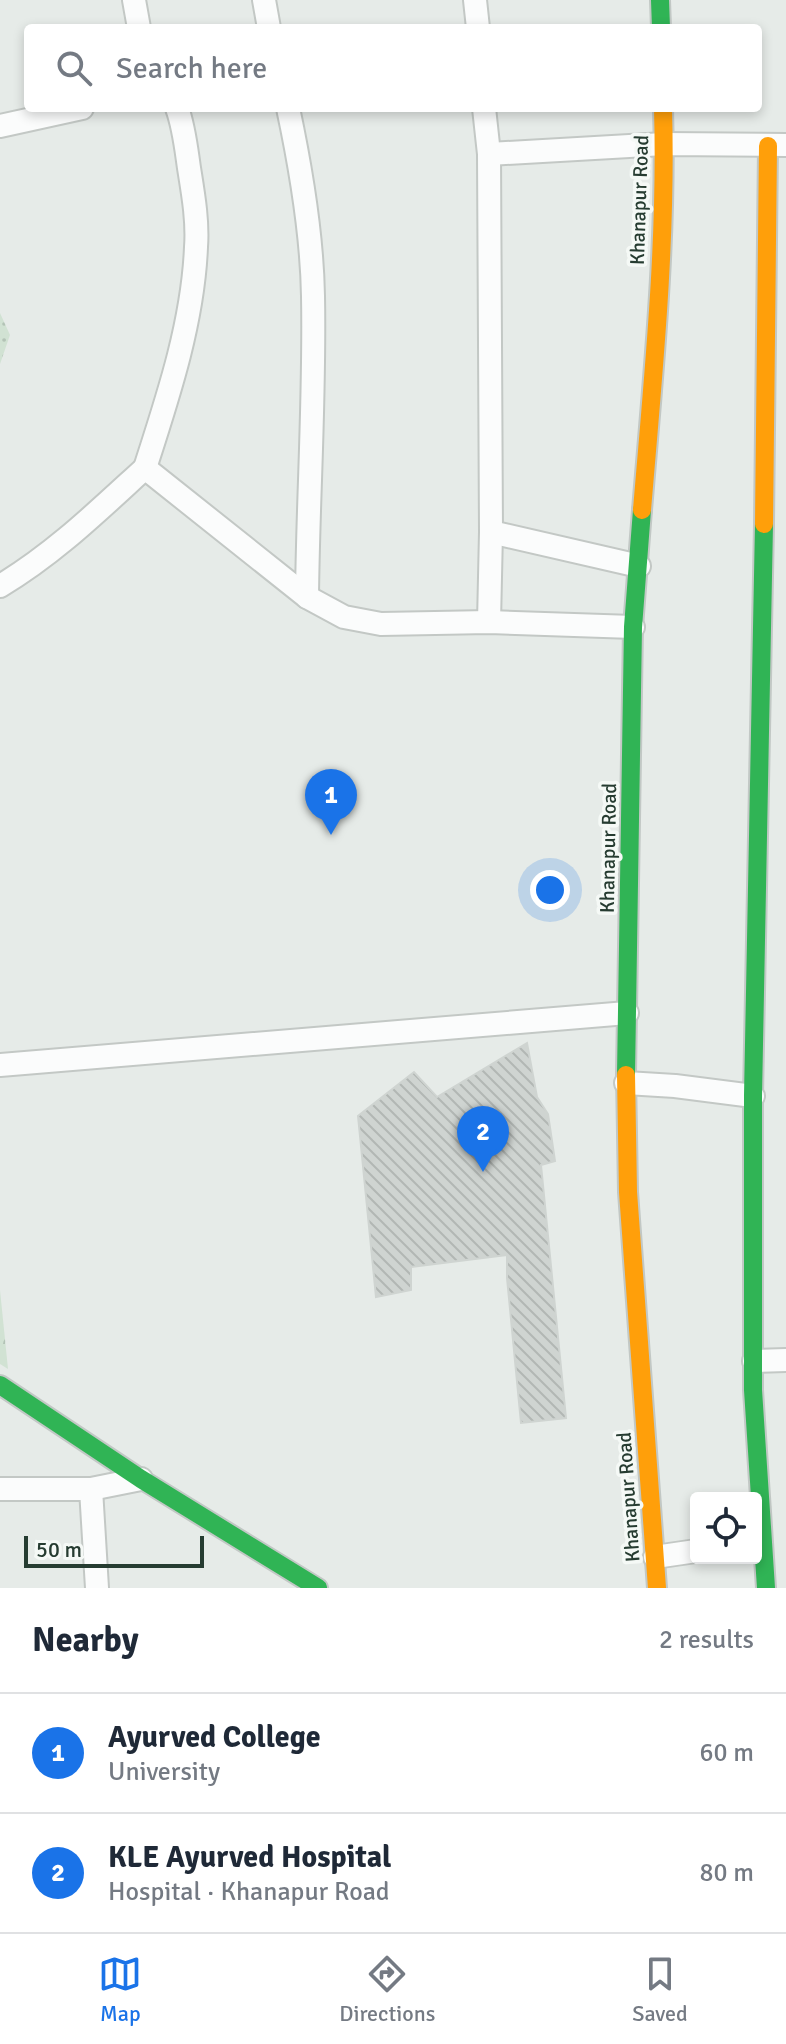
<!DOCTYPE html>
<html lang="en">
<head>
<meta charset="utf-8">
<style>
  :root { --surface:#fff; --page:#f6f6f7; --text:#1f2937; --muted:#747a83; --line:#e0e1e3; --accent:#1a73e8 }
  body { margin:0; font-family:Signika,sans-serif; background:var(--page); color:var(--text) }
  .controls { position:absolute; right:24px; bottom:24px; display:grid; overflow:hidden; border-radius:8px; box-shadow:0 4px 12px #0003 }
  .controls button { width:72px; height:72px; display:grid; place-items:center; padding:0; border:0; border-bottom:2px solid var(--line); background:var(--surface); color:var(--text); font:40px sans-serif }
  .scale { position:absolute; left:24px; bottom:20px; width:180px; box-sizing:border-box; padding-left:8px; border:4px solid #263c31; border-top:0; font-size:22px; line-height:28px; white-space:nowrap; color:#263c31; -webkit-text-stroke:6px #f5f9f6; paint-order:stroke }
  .you { position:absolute; left:550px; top:890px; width:28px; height:28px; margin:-20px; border:6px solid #fff; border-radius:50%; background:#1a73e8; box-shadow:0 0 0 12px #1a73e833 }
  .badge { display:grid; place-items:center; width:52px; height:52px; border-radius:50%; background:var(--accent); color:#fff; font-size:26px; font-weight:700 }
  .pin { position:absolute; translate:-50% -66px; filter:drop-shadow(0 2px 4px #0008) }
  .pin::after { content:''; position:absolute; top:42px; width:28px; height:24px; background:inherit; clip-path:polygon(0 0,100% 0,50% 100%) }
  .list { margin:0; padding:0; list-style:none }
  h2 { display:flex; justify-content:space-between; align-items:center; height:104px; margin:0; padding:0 32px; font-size:34px }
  h2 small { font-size:26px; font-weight:400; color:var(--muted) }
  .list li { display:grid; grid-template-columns:52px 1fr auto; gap:24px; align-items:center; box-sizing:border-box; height:120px; padding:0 32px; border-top:2px solid var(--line) }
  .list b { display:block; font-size:30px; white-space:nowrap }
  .list p { margin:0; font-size:26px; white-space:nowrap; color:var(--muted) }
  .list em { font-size:26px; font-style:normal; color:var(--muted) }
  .icon { flex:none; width:44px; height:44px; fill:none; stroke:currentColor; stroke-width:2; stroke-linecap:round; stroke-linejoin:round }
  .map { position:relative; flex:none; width:786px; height:1588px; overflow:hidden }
  .search { position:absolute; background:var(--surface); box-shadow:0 4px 12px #0003; left:24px; right:24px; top:24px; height:88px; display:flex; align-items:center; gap:20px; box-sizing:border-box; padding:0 28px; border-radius:8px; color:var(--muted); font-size:30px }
  .sheet { height:344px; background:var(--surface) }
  nav { display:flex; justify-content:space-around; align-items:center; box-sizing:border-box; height:112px; border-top:2px solid var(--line); background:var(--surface); font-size:22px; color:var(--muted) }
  nav a { display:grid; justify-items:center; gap:4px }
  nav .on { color:var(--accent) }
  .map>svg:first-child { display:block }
  .grass { fill:url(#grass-dots) }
  .forest { fill:url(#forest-crowns) }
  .building { fill:url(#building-back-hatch); stroke:#cfd4d1; stroke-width:2 }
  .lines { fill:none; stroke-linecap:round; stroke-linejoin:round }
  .street-casing { stroke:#c3c8c5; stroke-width:26 }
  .fast-casing { stroke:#c2c8c5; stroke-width:22 }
  .slow-casing { stroke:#c2c8c5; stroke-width:22 }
  .street { stroke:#fbfcfc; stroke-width:22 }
  .fast { stroke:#30b455; stroke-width:18 }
  .slow { stroke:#ff9f0a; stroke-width:18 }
  .labels { text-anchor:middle; stroke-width:7; stroke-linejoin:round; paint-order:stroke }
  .street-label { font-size:20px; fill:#263c31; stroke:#f5f9f6 }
</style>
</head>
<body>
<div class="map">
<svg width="786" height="1588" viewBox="0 0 786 1588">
  <defs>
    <pattern id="grass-dots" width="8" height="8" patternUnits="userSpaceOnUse" patternTransform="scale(2)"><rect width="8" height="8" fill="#d1e2d3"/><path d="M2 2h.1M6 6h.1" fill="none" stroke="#b3c3b6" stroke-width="1.8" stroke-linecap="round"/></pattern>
    <pattern id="forest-crowns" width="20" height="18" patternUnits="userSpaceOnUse" patternTransform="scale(2)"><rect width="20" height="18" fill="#d1e2d3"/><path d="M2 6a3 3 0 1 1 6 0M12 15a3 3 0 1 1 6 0" fill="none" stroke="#b3c3b6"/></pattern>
    <pattern id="building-back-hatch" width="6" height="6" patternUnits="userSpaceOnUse" patternTransform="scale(2)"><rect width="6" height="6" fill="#cfd4d1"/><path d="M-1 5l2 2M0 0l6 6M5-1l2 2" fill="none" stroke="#b2b7b4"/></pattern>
  </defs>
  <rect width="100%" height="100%" fill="#e6ebe8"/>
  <path class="grass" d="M0,313L10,335L0,364Z"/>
  <path class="forest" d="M0,1290L8,1369L0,1364Z"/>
  <path class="building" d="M527,1043L537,1097L548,1114L555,1161L541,1165L566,1418L521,1423L507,1278V1255L411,1267V1290L376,1297L358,1116L414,1072L437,1097Z"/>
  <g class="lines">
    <g class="street-casing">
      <g id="street">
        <path d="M134,0L139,28"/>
        <path d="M264,0L269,28"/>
        <path d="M475,0L478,28"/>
        <path d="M288,108C301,169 312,234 313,296C315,396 308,496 307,597"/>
        <path d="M484,108L489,154L491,532L489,622"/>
        <path d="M0,126L82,108"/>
        <path d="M489,154L664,144L786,145"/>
        <path d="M145,468C168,397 193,322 196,247C198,221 193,193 189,168C186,147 184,127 177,108"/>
        <path d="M491,532L639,566"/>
        <path d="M0,586C54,554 99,510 145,468L307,597L344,617L381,624L489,622L633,627"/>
        <path d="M0,1065L627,1013"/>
        <path d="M626,1083L675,1086L753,1096"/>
        <path d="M754,1361L786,1360"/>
        <path d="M0,1489H91L141,1479"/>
        <path d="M91,1489L97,1588"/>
        <path d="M655,1557L696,1551"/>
      </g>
    </g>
    <g class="fast-casing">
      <g id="fast">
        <path d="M660,0L661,28"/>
        <path d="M764,524L753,1096V1390L766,1588"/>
        <path d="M626,1075L633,627L642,510"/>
        <path d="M0,1385L141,1479L318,1588"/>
      </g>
    </g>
    <g class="slow-casing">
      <g id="slow">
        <path d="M642,510C653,377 667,242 663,108"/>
        <path d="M764,524L768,146"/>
        <path d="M626,1075L628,1192L657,1588"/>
      </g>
    </g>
    <use href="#street" class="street"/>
    <use href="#fast" class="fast"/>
    <use href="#slow" class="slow"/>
  </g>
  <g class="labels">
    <g class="street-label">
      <text transform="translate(639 200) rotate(-88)" y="7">Khanapur Road</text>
      <text transform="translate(608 848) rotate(-89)" y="7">Khanapur Road</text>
      <text transform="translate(628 1497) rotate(-94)" y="7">Khanapur Road</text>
    </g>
  </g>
</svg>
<div class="controls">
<button><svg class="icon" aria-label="locate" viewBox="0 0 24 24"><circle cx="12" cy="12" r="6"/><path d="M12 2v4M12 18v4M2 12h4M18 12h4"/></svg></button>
</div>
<div class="scale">50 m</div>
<div class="you"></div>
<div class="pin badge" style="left:331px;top:835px">1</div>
<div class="pin badge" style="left:483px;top:1172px">2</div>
<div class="search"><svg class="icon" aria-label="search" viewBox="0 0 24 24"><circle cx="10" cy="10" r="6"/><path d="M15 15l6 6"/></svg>Search here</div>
</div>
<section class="sheet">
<h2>Nearby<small>2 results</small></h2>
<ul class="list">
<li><span class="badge">1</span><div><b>Ayurved College</b><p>University</p></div><em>60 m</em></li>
<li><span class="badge">2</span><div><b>KLE Ayurved Hospital</b><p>Hospital · Khanapur Road</p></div><em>80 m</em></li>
</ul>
</section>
<nav>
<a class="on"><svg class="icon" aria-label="map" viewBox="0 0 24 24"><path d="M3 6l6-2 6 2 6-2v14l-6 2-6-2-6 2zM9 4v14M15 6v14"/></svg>Map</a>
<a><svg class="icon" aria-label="directions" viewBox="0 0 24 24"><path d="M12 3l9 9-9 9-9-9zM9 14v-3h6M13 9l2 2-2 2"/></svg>Directions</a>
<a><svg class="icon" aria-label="saved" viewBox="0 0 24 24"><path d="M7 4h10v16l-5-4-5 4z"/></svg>Saved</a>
</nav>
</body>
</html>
